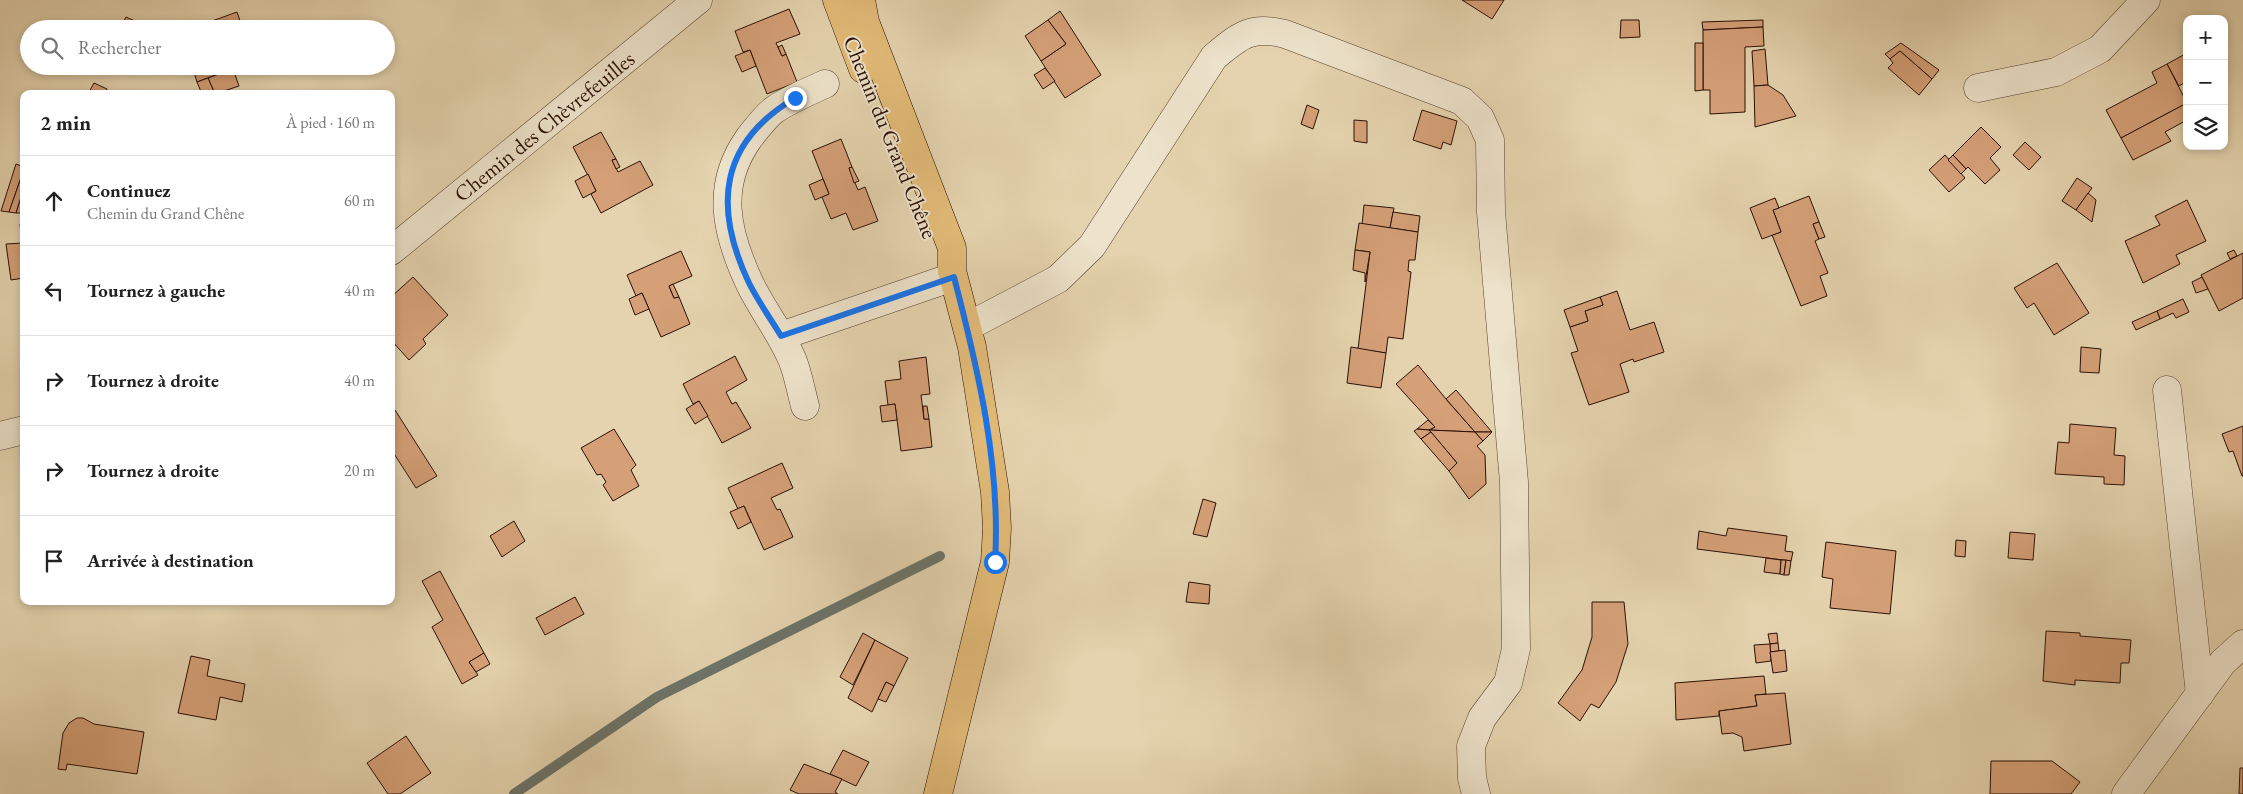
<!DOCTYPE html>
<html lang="fr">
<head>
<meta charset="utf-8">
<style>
  :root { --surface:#fff; --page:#f2f2f2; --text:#222; --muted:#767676; --line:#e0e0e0 }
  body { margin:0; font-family:"EB Garamond",serif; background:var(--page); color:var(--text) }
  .controls { position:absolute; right:15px; top:15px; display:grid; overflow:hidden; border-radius:10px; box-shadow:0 2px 8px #0003 }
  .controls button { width:45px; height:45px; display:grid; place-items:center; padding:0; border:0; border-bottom:1px solid var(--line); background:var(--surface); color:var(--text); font:25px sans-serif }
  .stop { position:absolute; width:15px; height:15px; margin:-11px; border:4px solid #1a73e8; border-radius:50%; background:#fff }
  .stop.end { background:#1a73e8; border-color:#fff; box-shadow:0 1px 5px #0008 }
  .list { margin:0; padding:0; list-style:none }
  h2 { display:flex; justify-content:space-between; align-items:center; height:65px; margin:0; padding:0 20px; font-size:21px }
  h2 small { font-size:16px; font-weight:400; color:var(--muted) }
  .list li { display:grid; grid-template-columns:32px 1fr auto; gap:15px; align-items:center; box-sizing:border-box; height:90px; padding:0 20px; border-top:1px solid var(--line) }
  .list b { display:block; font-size:19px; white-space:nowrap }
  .list p { margin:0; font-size:16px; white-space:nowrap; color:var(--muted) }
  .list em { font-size:16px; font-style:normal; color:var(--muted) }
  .icon { flex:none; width:28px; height:28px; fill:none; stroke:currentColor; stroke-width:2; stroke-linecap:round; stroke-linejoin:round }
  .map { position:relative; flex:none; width:2243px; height:794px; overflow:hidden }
  .search { position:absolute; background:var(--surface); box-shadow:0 2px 8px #0003; left:20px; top:20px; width:375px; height:55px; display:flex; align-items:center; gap:12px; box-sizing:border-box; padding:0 18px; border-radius:28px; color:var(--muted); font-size:19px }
  .panel { position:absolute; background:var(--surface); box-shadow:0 2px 8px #0003; left:20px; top:90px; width:375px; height:515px; border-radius:10px }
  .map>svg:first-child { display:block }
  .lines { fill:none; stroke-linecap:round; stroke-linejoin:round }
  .stream { stroke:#6b746a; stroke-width:10 }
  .building { fill:#d5a078; stroke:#2b0f05 }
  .minor-casing { stroke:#59402f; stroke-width:29 }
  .major-casing { stroke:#2b0f05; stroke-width:29 }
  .minor { stroke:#ede2ca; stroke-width:28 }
  .major { stroke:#e2ba77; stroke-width:28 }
  .route { stroke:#1a73e8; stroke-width:6 }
  .labels { text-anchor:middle; stroke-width:4; stroke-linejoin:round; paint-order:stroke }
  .street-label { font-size:22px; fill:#2b0f05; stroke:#ede2ca }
</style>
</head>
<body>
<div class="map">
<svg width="2243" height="794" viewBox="0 0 2243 794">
  <rect width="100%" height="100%" fill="#e4d3ae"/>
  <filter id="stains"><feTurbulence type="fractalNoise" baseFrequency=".004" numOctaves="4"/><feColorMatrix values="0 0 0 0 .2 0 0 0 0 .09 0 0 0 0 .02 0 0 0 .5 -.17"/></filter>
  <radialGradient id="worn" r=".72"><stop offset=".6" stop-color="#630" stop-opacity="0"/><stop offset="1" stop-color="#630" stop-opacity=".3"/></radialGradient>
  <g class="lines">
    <path class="stream" d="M514,794L657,697L940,556"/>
  </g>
  <g class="building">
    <path d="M1462,0H1504L1492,19Z"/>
    <path d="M789,9L800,34L776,43L782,56L786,54L797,82L767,94L750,50L743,52L735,31Z"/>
    <path d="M1060,11L1101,75L1065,98L1041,61L1066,44L1048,20Z"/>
    <path d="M237,12L243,29H190Z"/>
    <path d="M126,17L144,25L143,29H120Z"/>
    <path d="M1048,20L1066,44L1041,61L1025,36Z"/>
    <path d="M1621,20H1639L1640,37L1620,38Z"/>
    <path d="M1763,20V27L1703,30L1702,22Z"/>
    <path d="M1763,27L1764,46L1745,47V112L1710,114V90H1703V30Z"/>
    <path d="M1695,43H1703V90L1695,91Z"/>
    <path d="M1901,43L1939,70L1932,79L1900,51L1890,59L1885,54Z"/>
    <path d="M782,45L786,54L782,56L778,47Z"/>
    <path d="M1765,49L1768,85L1754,86L1752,51Z"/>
    <path d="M750,50L756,66L742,72L735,56Z"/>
    <path d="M1900,51L1932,79L1919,95L1888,68L1893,63L1890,59Z"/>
    <path d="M2187,53V81L2179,86L2167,64Z"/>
    <path d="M2167,64L2187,103L2121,138L2106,110L2157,83L2152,72Z"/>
    <path d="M108,66H126L124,73Z"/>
    <path d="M192,66H239L197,82Z"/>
    <path d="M1045,68L1055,81L1043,89L1034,75Z"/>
    <path d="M233,69L239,86L215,94L208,78Z"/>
    <path d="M208,78L215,94H202L197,82Z"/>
    <path d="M94,83L107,89L105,94H88Z"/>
    <path d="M1768,85L1783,95L1796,116L1755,127L1754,86Z"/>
    <path d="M2187,103V120L2165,132L2171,141L2133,160L2121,138Z"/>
    <path d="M1307,105L1319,110L1313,129L1301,124Z"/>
    <path d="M1422,110L1457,121L1451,145L1443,142L1441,149L1413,140Z"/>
    <path d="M1354,120L1367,121V143L1354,141Z"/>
    <path d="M1981,127L2001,147L1990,158L2000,170L1985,184L1968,167L1966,169L1953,155Z"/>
    <path d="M601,132L616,159L612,160L618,172L640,161L653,185L601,213L591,194L596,191L573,147Z"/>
    <path d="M841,139L852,167L849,168L858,190L865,187L878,221L853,230L846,213L831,219L822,197L829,194L812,151Z"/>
    <path d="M2025,142L2041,157L2029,170L2013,155Z"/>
    <path d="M1945,155L1965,178L1949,192L1929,170Z"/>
    <path d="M1953,155L1966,169L1961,174L1948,160Z"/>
    <path d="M616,159L620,167L616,169L612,160Z"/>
    <path d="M16,164L24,167V169L9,212L1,211Z"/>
    <path d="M852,167L859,181L854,183L849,168Z"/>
    <path d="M24,169V188L16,213L9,212Z"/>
    <path d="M588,174L596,191L583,198L575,181Z"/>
    <path d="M2077,178L2092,188L2076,210L2062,201Z"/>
    <path d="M823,179L829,194L815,200L809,185Z"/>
    <path d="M24,188V213H16Z"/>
    <path d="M2088,193L2096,200L2092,222L2076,210Z"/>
    <path d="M1809,196L1819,222L1813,224L1819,239L1815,241L1828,273L1820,276L1827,296L1801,306L1772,235L1781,232L1773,210Z"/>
    <path d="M1775,198L1779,208L1773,210L1781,232L1762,239L1750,208Z"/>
    <path d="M2187,200L2206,241L2176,255L2180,264L2143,283L2125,241L2160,225L2155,216Z"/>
    <path d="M1364,205L1394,208L1390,228L1362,225Z"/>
    <path d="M1393,212L1420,216L1418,232L1390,228Z"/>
    <path d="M1819,222L1825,237L1819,239L1813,224Z"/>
    <path d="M1359,223L1418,232L1415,260H1409L1408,271L1411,272L1403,339L1388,337L1386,353L1358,349L1370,252L1355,250Z"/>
    <path d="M20,224H24V267L22,243Z"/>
    <path d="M22,243L24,278L11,280L6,244Z"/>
    <path d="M1355,250L1370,252L1365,282V273L1353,270Z"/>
    <path d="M2234,250L2237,256L2230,259L2227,253Z"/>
    <path d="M681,251L692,276L669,286L674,298L679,297L690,324L661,337L642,293L636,296L627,275Z"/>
    <path d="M2243,253V298L2219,311L2201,275Z"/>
    <path d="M2057,263L2089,313L2054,335L2034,303L2027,308L2014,288Z"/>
    <path d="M413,277L448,315L423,339L426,344L409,360L391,340V297Z"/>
    <path d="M2202,277L2208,289L2196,293L2192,282Z"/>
    <path d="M673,284L679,297L674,298L669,286Z"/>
    <path d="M1617,291L1630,330L1654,322L1664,352L1634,362L1633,359L1620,364L1629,392L1589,405L1571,353L1578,351L1570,327L1588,321L1585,311L1603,305L1600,297Z"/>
    <path d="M642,293L649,309L635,315L629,299Z"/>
    <path d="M1600,297L1603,305L1585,311L1588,321L1570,327L1564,310Z"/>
    <path d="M2183,299L2189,312L2176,318L2173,313L2160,319L2157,311Z"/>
    <path d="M2157,311L2160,319L2136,330L2132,322Z"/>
    <path d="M1351,347L1386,353L1381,388L1347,383Z"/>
    <path d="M2081,347L2101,349L2099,373L2080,372Z"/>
    <path d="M735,356L747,380L726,392L732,404L736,402L751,428L722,443L699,401L693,404L683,384Z"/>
    <path d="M926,357L930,394L921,395L924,419H929L932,447L901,451L895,404L888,405L885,381L901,379L899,361Z"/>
    <path d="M1418,365L1446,399L1475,432L1429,430L1435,427L1396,384Z"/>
    <path d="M1456,390L1492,432H1475L1446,399Z"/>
    <path d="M699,401L708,416L695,424L686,409Z"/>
    <path d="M895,404L897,420L882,422L880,406Z"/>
    <path d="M923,406H927L929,419H924Z"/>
    <path d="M395,410L437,476L416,488L391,449V412Z"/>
    <path d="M1428,420L1435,427L1429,430L1417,429Z"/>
    <path d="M2070,424L2116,428L2114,455L2125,456L2124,485L2104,484V477L2055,474L2058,442L2069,443Z"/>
    <path d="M2243,426V476H2242L2233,451L2229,452L2222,434Z"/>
    <path d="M614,429L636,465L631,470L639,486L613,501L603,485L606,482L601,474L597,475L581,448Z"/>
    <path d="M1417,429L1429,430L1431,432L1421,439L1414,431Z"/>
    <path d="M1429,430L1475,432L1483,441L1477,446L1485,455L1486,484L1469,499L1449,471L1457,463Z"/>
    <path d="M1431,432L1457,463L1449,471L1421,439Z"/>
    <path d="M1475,432H1492L1483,441Z"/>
    <path d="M782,463L793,488L771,498L777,510L780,509L793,537L764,550L744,506L738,509L728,488Z"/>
    <path d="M1203,499L1216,503L1207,537L1193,534Z"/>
    <path d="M744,506L751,522L738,529L730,512Z"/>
    <path d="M514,521L525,541L502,557L490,536Z"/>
    <path d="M1728,528L1787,536L1785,551L1793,552L1791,561L1697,549L1699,531L1726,536Z"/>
    <path d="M2010,532L2035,534L2033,560L2008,558Z"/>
    <path d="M1956,540L1966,541L1965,557L1955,556Z"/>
    <path d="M1826,542L1896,551L1890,614L1830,608L1833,579L1822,577Z"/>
    <path d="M1766,558L1781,560L1780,574L1764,572Z"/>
    <path d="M1781,560H1786L1784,575L1780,574Z"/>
    <path d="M1786,560L1791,561L1789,575H1784Z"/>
    <path d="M440,571L484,653L469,662L478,675L462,684L432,627L443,620L422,581Z"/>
    <path d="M1189,582L1210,585L1209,604L1186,602Z"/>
    <path d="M575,597L584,614L545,635L536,618Z"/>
    <path d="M1592,602H1624L1628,644L1616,682L1599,708L1591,704L1580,721L1558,703L1582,670L1592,637Z"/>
    <path d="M2046,631L2080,633V636L2131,640L2129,663H2121L2120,683L2075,680V685L2043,681Z"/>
    <path d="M863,633L875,640L853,685L840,677Z"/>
    <path d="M1777,633L1778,643L1770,644L1768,634Z"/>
    <path d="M875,640L908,658L894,686L886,682L872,712L848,698Z"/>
    <path d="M1778,643L1779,651L1770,652V644Z"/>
    <path d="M1770,644L1771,661L1756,663L1754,645Z"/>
    <path d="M1785,650L1787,671L1773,673L1770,652Z"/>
    <path d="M484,653L490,664L476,672L469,662Z"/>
    <path d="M191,656L210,660L207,676L245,684L242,702L220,697L216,720L178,713Z"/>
    <path d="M1764,676L1766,694L1755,695L1757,706L1719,711V716L1676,720L1675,683Z"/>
    <path d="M886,682L894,686L886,702L878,699Z"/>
    <path d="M1785,693L1791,744L1744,751L1742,737L1733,733L1722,734L1719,711L1757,706L1755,695Z"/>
    <path d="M77,718H83L94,724L144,732L137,774L67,764L66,770L58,769L63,733L69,723Z"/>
    <path d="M406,736L431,773L400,794H388L367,763Z"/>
    <path d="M843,750L869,762L856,786L830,774Z"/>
    <path d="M1991,761H2052L2080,782L2071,794H1990Z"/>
    <path d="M804,764L842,779L835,792L838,794H799L790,790Z"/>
    <path d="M2240,768H2243V794H2239Z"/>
  </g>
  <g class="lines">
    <g class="minor-casing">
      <g id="minor">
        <path d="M1978,88L2056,72L2100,49L2146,0"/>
        <path d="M391,251L698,0"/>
        <path d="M967,327L1058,279L1092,246L1214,57C1239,36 1251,25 1285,34L1462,101L1480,118L1490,140L1491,212L1514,482L1516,649L1508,683L1482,718L1471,746L1472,778L1476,794"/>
        <path d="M781,336L953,277"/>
        <path d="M2167,390L2200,694"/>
        <path d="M805,406C801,391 798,373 792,359C780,331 761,308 749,282C726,232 715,186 749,138C756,129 765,117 774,110C790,99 808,92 825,84"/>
        <path d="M0,436L24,430"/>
        <path d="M2126,794L2223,662L2243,644"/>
      </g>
    </g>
    <g class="major-casing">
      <g id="major">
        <path d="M837,0L863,69"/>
        <path d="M861,0L865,22L952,248V271L972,347L995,492L997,528L995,562L938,794"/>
      </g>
    </g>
    <use href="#minor" class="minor"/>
    <use href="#major" class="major"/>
  </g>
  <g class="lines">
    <path class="route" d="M795,98C719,143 713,207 749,283C758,301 770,318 781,336L954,277C978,369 1001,466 995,562"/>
  </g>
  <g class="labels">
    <g class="street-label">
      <text transform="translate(544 126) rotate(-39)" y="8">Chemin des Chèvrefeuilles</text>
      <text transform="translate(891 137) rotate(68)" y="8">Chemin du Grand Chêne</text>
    </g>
  </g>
  <rect width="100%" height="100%" filter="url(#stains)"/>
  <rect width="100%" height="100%" fill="url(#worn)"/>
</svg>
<div class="controls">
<button>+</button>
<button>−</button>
<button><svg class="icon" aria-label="layers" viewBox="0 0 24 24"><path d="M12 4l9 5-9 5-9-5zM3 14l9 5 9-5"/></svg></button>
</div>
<div class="stop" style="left:995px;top:562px"></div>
<div class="stop end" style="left:795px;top:98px"></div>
<div class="search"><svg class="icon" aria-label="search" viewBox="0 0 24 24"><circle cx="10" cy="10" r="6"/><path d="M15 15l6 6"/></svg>Rechercher</div>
<section class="panel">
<h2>2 min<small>À pied · 160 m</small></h2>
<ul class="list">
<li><svg class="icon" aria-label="ahead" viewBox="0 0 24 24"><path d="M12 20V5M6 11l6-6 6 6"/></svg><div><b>Continuez</b><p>Chemin du Grand Chêne</p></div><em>60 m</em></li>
<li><svg class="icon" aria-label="left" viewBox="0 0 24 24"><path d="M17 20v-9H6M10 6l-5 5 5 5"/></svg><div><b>Tournez à gauche</b></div><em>40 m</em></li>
<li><svg class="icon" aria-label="right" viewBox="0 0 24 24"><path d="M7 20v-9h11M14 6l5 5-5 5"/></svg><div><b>Tournez à droite</b></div><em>40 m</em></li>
<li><svg class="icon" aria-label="right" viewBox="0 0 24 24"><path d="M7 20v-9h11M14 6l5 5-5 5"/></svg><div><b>Tournez à droite</b></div><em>20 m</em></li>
<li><svg class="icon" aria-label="arrive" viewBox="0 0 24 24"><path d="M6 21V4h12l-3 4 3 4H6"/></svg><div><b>Arrivée à destination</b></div></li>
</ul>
</section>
</div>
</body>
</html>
